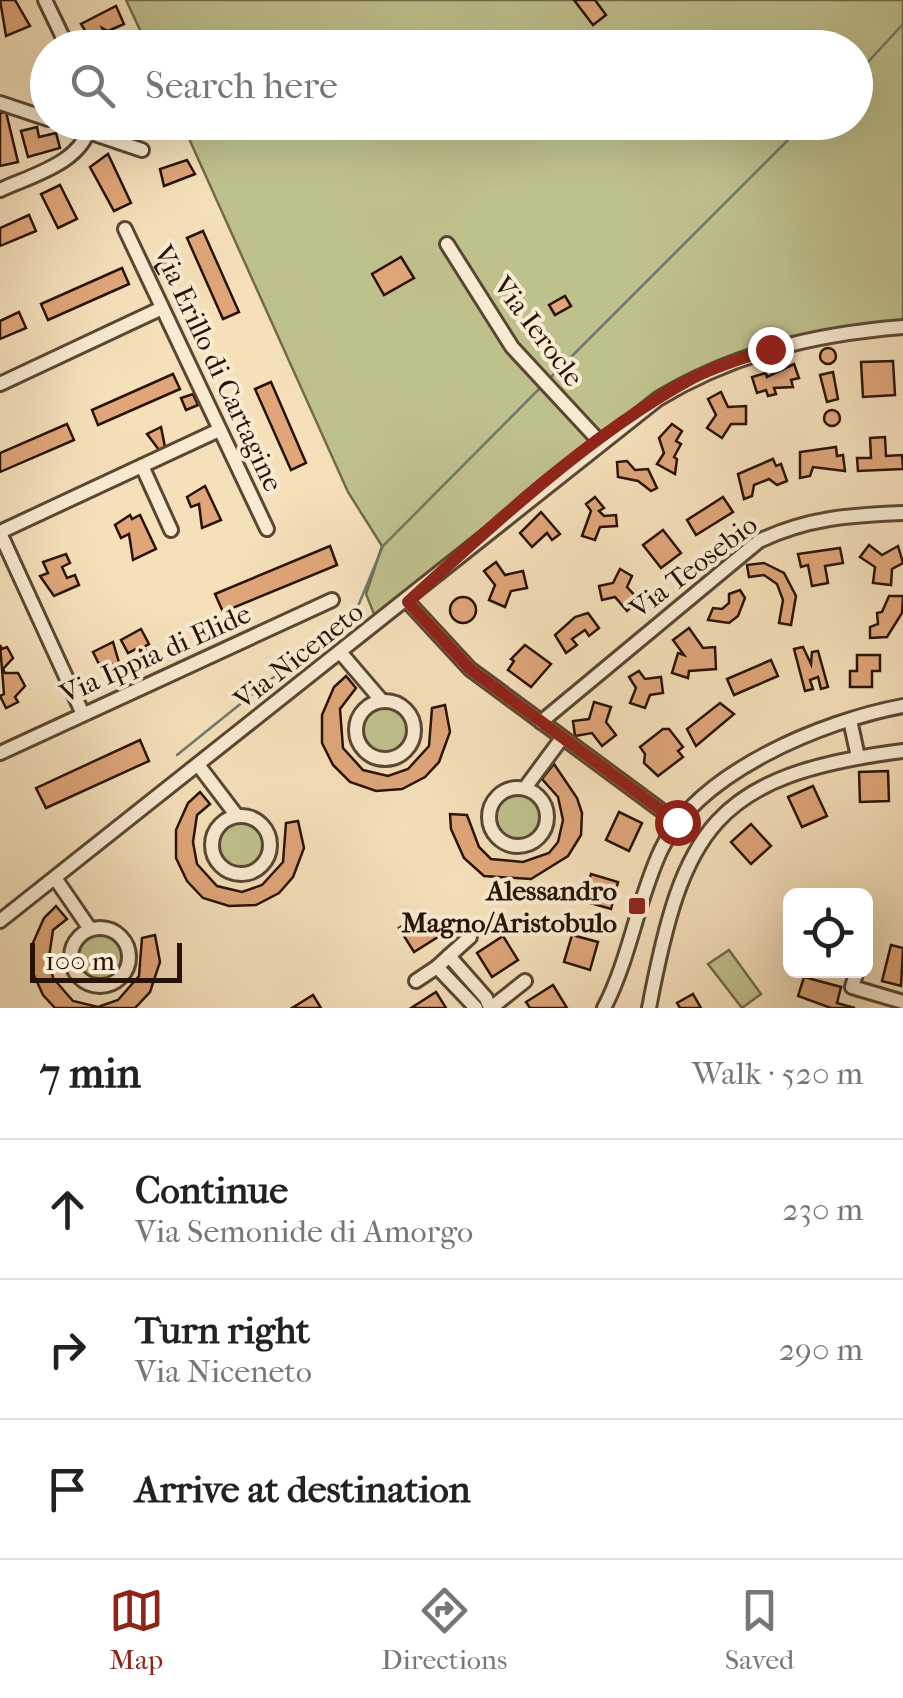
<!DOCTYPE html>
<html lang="en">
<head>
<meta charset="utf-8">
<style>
  :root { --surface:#fff; --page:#f2f2f2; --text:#222; --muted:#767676; --line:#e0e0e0; --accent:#8f2418 }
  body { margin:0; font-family:"IM FELL French Canon",serif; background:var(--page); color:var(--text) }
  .controls { position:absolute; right:30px; bottom:30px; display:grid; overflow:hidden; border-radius:15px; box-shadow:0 10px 40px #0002 }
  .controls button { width:90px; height:90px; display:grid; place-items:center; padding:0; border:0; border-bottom:2px solid var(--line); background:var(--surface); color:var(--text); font:50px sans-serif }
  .scale { position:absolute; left:30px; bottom:25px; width:152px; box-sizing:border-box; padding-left:10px; border:5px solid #281206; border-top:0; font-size:28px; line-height:35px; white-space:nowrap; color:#281206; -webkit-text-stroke:8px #f8ebd2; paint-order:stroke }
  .stop { position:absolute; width:30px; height:30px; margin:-22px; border:8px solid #8f2418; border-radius:50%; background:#fff }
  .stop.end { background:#8f2418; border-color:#fff; box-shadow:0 2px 10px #0008 }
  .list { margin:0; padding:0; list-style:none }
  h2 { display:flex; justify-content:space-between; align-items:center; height:130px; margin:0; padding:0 40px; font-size:42px }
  h2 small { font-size:32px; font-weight:400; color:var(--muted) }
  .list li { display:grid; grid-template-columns:65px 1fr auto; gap:30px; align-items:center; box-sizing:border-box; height:140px; padding:0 40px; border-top:2px solid var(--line) }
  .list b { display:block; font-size:38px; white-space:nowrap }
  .list p { margin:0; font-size:32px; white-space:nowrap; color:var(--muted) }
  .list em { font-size:32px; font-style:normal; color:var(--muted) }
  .icon { flex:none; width:55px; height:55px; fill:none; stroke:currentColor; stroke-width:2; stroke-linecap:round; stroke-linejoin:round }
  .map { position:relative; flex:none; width:903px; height:1008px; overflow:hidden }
  .search { position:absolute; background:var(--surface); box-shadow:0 10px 40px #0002; left:30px; right:30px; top:30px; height:110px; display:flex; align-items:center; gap:25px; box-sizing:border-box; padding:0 35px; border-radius:55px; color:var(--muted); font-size:38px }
  .sheet { height:550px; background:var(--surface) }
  nav { display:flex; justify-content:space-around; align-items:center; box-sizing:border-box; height:140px; border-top:2px solid var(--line); background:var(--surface); font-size:28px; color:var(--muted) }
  nav a { display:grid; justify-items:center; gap:5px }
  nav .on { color:var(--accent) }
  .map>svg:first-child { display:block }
  .green { fill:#bfc18d; stroke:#746a4a; stroke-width:2.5 }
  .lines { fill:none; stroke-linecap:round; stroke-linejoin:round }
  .stream { stroke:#6e796a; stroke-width:2.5 }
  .building { fill:#e0a67a; stroke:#281206; stroke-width:2.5 }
  .minor-casing { stroke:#5b4633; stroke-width:18 }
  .minor { stroke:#f8ebd2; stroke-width:12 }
  .route { stroke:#8f2418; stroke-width:12 }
  .poi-dot { fill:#8f2418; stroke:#f8ebd2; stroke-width:4 }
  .labels { text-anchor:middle; stroke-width:8; stroke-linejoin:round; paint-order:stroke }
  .street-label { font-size:28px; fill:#281206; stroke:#f8ebd2 }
  .poi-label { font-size:28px; font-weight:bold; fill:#281206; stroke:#f8ebd2; text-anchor:end }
</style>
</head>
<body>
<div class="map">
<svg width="903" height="1008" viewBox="0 0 903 1008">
  <rect width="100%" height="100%" fill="#f5e0ba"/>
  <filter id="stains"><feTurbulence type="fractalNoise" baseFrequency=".002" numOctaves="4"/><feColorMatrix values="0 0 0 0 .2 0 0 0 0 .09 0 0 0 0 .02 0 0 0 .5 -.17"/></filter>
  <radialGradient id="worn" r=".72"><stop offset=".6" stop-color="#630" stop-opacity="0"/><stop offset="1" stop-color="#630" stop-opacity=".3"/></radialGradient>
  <g class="green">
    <path d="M126,0H903V327L861,330L695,376L378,624L366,594L382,546L348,492L182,123L856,122V48L148,47Z"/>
    <circle cx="385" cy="730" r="24"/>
    <circle cx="518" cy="817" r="24"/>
    <circle cx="240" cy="845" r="24"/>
    <circle cx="100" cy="957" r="24"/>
    <path d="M729,950L761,994L742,1008L708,964Z"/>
  </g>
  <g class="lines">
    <g class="stream">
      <path d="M856,75L903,24"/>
      <path d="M549,379L806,122"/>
      <path d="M177,755L356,611L383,546L540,388"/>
    </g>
  </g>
  <g class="building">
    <path d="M0,0H15L30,26L6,36Z"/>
    <path d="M574,0H595L606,15L593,25Z"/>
    <path d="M116,6L124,24L108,31L102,28L111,48H96L81,24Z"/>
    <path d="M130,33L137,48H113L112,41Z"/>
    <path d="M6,112L18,162L0,166V113Z"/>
    <path d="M143,122H171V124L149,135Z"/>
    <path d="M37,127L39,137L56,133L60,148L28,157L21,131Z"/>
    <path d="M108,154L131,203L114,211L90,167Z"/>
    <path d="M187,160L195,174L164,186L160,169Z"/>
    <path d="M60,185L77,219L58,228L41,194Z"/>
    <path d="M29,215L36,231L0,246V228Z"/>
    <path d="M203,231L239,312L223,319L187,238Z"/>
    <path d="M170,255L176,266L159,274L155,267Z"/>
    <path d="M401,257L414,278L384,295L372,274Z"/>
    <path d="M122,268L129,284L48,320L41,304Z"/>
    <path d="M565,296L571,306L555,315L549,305Z"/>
    <path d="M19,312L26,328L0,339V321Z"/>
    <circle cx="828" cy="356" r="8"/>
    <path d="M893,361L895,395L863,397L861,362Z"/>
    <path d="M794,364L799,378L791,380L793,387L774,388L776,394L768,396L766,390L757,393L752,377L766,373L767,377Z"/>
    <path d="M833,372L838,399L827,402L820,375Z"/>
    <path d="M173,374L180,389L98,425L92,410Z"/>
    <path d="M271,382L306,463L291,470L255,389Z"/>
    <path d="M721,392L728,407L746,406V424H731L722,438L707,428L716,415L708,399Z"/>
    <path d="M193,394L198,405L186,410L181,398Z"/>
    <circle cx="832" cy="418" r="8"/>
    <path d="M67,424L74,440L0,472V453Z"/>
    <path d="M672,424L682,431L676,441L681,444L674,457L677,459L675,474L657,464L664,453L659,438Z"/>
    <path d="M161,427L165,447L159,450L147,434Z"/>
    <path d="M885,437L886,456L902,455L903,469L858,471L857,458H871L870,438Z"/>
    <path d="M836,447L837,456L843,455L845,471L813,467L810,476L800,478V452Z"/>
    <path d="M773,459L776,466L781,464L787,481L777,485L769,479L754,485L752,496L744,499L738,474Z"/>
    <path d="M627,461L635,470L648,469L657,488L651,491L638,481L618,477L617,462Z"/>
    <path d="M205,486L221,520L202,528L199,504L191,507L187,497Z"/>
    <path d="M595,497L604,508L599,511L604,516L616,515L617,526L600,527L595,540L582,536L591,511L586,504Z"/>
    <path d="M723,497L733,512L696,535L687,520Z"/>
    <path d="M541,512L560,534L552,540L547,533L532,547L520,533Z"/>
    <path d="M130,515L132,519L140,515L156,549L133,560L129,534L121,538L115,525Z"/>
    <path d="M663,530L681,553L661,568L643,545Z"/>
    <path d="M869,545L882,555L898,546L903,563L892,569L891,585L873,583L875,567L860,557Z"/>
    <path d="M330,546L337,565L223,612L215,594Z"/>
    <path d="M840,548L843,563L825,566L828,583L812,586L808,565L801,567L798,554Z"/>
    <path d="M66,554L70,563L62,567L67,578L75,575L79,585L54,596L40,576L48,573L43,562Z"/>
    <path d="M496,562L505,575L523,571L527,588L511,591L505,607L489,600L495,585L484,571Z"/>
    <path d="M764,563L784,573L796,596L791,625L779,623L783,600L777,584L764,575L749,577L747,565Z"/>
    <path d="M620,569L632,576L627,587L639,600L627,611L615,597L602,600L599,586L613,583Z"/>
    <path d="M740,590L745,598L738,616L729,623L708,620L713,608L722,609L729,603V594Z"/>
    <path d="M889,596H903L902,613L887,637L870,638V627L878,624L877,613L882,612Z"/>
    <circle cx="463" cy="610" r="13"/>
    <path d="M588,613L599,628L589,636L585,630L572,639L577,645L566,653L555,635L575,617Z"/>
    <path d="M689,628L703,648L715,647L716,669L689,671L688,678L672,673L678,653L684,655L673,640Z"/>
    <path d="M141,629L149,644L144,647L147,652L142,655L138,648L128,653L121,640Z"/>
    <path d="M113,642L120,666L114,669L111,663L101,668L93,652Z"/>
    <path d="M0,645L2,649L7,647L13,658L3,669L5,673H18L25,686L15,697L18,702L6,708L0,696L4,694Z"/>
    <path d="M525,645L551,664L531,687L508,670L514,661L511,659Z"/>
    <path d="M803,647L811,664L812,652L818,651L828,687L821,689L818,677L810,680L813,689L805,691L794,649Z"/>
    <path d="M857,655H880V671H872V687H850V671H857Z"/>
    <path d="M771,660L778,676L734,695L727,679Z"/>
    <path d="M639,671L645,679L661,677L663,693L650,695L645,708L630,703L636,688L629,677Z"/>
    <path d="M346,676L356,688L340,709L343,748L363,770L388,776L408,769L429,746L432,708L445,705L450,732L439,762L425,777L402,789L376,791L350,782L333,765L322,743V715L334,687Z"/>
    <path d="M594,702L611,707L606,722L616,735L602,746L592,733L575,736L573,721L589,719Z"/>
    <path d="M720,703L734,714L696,746L687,729Z"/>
    <path d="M663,729H669L683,747L678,751L683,757L658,776L644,763L645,754L640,747Z"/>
    <path d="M140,740L149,761L46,808L36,788Z"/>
    <path d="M554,764L577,798L582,813L581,835L568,856L531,879L484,876L464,858L451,829L450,814L467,815L479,847L491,859L523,862L549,853L558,842L563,820L558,797L542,779Z"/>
    <path d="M888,771L889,801L860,802L859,772Z"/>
    <path d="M813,786L827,816L802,827L788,797Z"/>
    <path d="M200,792L210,804L197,815L193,842L197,864L217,886L242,892L262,885L283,862L286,823L298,821L304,848L293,877L279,893L256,905L229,906L203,898L187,881L176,858V830L188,803Z"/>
    <path d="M619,812L642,823L629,851L606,840Z"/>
    <path d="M751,824L771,846L751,864L731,842Z"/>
    <path d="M591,874L618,882L611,909L583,901Z"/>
    <path d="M56,906L67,919L53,930L49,957L53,978L73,1001L98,1007L118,1000L139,976L142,938L155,935L160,962L150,992L135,1008H55L43,995L33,973L32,945L44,918Z"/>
    <path d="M426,911L441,935L414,952L399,928Z"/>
    <path d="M572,935L598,942L590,970L564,962Z"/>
    <path d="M503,936L518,960L492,977L477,953Z"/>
    <path d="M891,945L903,948L901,986L882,981Z"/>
    <path d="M804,977L841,987L837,1003L855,1008H831L798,996Z"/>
    <path d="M553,985L567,1008H530L526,1002Z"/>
    <path d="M436,992L446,1008H411Z"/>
    <path d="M693,994L701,1008H680L677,1003Z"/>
    <path d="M313,995L321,1008H292Z"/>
  </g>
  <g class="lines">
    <g class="minor-casing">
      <g id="minor">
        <path d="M45,0L68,48"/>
        <path d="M0,103L48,119"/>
        <path d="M59,122L142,150"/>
        <path d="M0,190C30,176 86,162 90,122"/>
        <path d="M125,229L267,529"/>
        <path d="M447,244L512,347L600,442"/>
        <path d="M0,384L162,308"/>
        <path d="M142,466L171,530"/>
        <path d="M0,532L219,430"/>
        <path d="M0,533L82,712"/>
        <path d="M408,602L470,669L677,822"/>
        <path d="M340,652L382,701"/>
        <circle cx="385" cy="730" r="29"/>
        <path d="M850,720L858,757"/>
        <path d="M541,722L759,541C807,518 850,515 903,513"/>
        <path d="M0,753L332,600"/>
        <path d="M199,766L237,816"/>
        <circle cx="518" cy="817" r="29"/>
        <path d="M525,788L562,738"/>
        <circle cx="241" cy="845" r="29"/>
        <path d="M55,878L90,929"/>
        <path d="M0,921L658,399C734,353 815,334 903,327"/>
        <circle cx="100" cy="957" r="29"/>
        <path d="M449,956L470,937"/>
        <path d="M857,971L852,987L903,1002"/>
        <path d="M416,981L437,967"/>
        <path d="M476,1008L437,967L449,956L486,998L490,1008"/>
        <path d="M491,1008L525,981"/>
        <path d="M604,1008C630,958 637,901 661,850C697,772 823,721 903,706"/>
        <path d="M649,1008C683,829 713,775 903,751"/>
      </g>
    </g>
    <use href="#minor" class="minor"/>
  </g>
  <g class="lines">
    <path class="route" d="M677,822L470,669L408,602C491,526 593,432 691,379C715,366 744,358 770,349"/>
  </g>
  <rect class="poi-dot" x="627" y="896" width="20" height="20" rx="5"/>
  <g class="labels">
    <g class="street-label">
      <text transform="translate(539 331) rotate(53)" y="10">Via Ierocle</text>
      <text transform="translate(219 368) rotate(65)" y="10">Via Erillo di Cartagine</text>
      <text transform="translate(693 566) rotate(-37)" y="10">Via Teosebio</text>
      <text transform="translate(155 653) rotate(-24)" y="10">Via Ippia di Elide</text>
      <text transform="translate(298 655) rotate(-38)" y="10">Via Niceneto</text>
    </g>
    <g class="poi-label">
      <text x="617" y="900">Alessandro<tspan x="617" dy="32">Magno/Aristobulo</tspan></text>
    </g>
  </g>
  <rect width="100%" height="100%" filter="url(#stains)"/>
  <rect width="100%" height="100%" fill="url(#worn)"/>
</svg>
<div class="controls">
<button><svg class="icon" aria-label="locate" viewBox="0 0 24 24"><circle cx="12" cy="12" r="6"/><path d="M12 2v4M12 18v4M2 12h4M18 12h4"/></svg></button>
</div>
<div class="scale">100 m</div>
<div class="stop" style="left:677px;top:822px"></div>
<div class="stop end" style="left:770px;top:349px"></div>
<div class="search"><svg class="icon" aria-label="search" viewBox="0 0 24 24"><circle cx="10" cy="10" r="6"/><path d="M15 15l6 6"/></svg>Search here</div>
</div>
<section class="sheet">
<h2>7 min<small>Walk · 520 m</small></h2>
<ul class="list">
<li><svg class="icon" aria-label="ahead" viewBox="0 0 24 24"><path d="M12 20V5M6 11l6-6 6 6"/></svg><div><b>Continue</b><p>Via Semonide di Amorgo</p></div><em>230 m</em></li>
<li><svg class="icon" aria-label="right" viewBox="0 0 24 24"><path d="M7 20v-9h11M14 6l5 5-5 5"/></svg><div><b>Turn right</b><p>Via Niceneto</p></div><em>290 m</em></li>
<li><svg class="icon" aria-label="arrive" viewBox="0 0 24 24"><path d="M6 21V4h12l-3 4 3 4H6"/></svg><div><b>Arrive at destination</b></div></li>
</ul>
</section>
<nav>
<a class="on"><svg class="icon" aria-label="map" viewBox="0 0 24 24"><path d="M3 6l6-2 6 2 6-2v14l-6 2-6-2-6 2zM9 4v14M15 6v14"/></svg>Map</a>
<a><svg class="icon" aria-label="directions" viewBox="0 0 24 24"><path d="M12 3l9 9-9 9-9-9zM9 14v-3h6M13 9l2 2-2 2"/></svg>Directions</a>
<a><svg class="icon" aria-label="saved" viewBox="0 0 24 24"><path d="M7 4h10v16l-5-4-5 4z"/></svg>Saved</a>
</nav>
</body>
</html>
